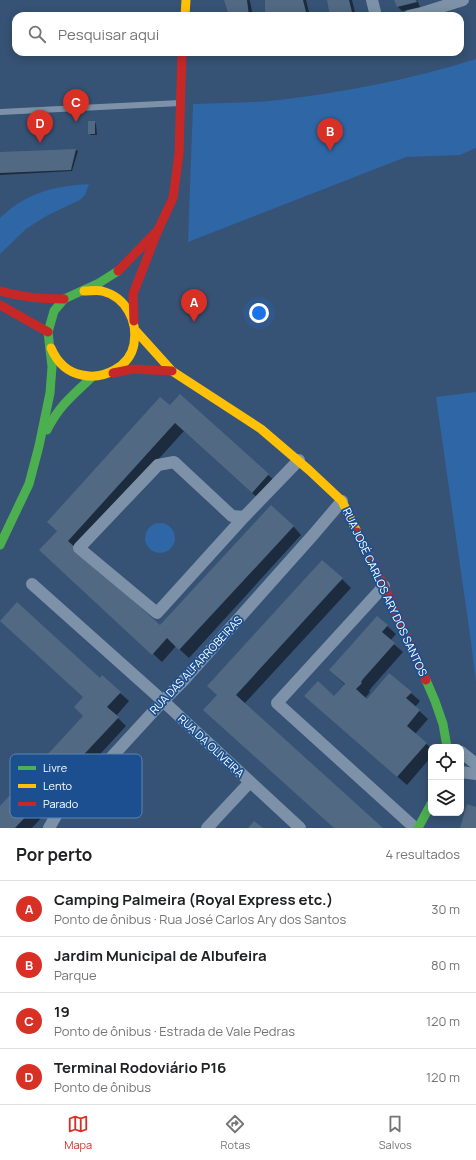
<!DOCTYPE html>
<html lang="pt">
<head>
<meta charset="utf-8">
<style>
  :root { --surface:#fff; --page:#f2f2f2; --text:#202124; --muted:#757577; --line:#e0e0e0; --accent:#d93025 }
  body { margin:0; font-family:Manrope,sans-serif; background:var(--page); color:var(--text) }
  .controls { position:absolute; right:12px; bottom:12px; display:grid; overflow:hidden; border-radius:8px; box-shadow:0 2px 10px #0003 }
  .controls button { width:36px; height:36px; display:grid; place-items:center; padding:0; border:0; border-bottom:1px solid var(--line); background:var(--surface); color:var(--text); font:20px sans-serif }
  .you { position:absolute; left:259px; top:313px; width:14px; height:14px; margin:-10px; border:3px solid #fff; border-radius:50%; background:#1a73e8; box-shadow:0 0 0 6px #1a73e833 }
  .badge { display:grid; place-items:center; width:26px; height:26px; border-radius:50%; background:var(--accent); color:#fff; font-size:13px; font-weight:700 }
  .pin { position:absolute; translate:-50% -33px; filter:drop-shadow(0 1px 2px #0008) }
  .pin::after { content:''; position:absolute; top:21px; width:14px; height:12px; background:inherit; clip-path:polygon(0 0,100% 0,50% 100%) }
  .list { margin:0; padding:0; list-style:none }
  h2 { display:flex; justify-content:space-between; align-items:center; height:52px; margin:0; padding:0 16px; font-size:17px }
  h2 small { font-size:13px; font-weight:400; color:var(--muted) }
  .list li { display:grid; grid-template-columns:26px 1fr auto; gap:12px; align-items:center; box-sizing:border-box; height:56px; padding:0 16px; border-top:1px solid var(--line) }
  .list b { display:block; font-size:15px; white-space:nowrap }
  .list p { margin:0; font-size:13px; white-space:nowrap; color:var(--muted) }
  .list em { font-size:13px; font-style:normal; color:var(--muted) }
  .icon { flex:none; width:22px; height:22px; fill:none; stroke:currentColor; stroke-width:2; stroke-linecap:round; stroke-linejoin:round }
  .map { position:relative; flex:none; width:476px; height:828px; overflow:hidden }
  .search { position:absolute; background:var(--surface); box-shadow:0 2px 10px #0003; left:12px; right:12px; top:12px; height:44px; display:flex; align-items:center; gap:10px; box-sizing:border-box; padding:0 14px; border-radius:12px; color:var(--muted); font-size:15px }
  .sheet { height:276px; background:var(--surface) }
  nav { display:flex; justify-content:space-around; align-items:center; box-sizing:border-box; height:56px; border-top:1px solid var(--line); background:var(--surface); font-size:11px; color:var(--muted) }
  nav a { display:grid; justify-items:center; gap:2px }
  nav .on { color:var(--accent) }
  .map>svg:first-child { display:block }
  .green { fill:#2f66a5 }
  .shadow { fill:#0007 }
  .building { fill:#526984 }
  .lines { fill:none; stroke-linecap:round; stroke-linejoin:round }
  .lane { stroke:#7d92a8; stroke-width:6 }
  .street { stroke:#7d92a8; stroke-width:12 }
  .fast { stroke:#4caf50; stroke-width:9 }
  .slow { stroke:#ffc107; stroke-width:9 }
  .jam { stroke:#c62828; stroke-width:9 }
  .labels { text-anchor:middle; stroke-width:3.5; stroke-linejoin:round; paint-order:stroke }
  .street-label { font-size:11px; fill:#fff; stroke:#1b4f8f }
  .key { fill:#1b4f8f; stroke:#5f84b1; stroke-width:1 }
  .key-label { font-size:11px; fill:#fff }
</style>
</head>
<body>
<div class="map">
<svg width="476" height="828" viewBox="0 0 476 828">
  <rect width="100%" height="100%" fill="#365274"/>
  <g class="green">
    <path d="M476,59V148L460,155L406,157L188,242L193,104C222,103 250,103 279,100C346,92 412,79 476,59Z"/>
    <path d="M89,184L85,195L80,200L48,215L26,229L0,254V218C26,193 53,186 89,184Z"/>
    <path d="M476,392V683L471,642L436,397Z"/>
    <circle cx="160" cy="538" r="15"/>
  </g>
  <g class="shadow">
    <path d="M225,0H249L250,1L253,16H230Z"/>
    <path d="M266,0H306L310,16H266Z"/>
    <path d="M328,0H352L356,16H331Z"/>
    <path d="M395,0H417L420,7L402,11L397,6Z"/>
    <path d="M94,122L96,124L97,135H91L89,133Z"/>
    <path d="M76,150L78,151L72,171L0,175V153Z"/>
    <path d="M180,395L277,483L261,501L184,431L76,550L160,627L293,526L301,535L189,658L176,646L162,662L40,550Z"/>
    <path d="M342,579L351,588L244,704L382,828H335L218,695Z"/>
    <path d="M387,626L396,634L390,641L403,652L372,687L369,691L370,692L365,698L367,700L411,693L420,701L415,707L428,719L415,734L431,748V757L407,785L305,696L335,697L345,685L330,670Z"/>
    <path d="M120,693L129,701L116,716L126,726L32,828H0V807L84,716Z"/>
  </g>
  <g class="building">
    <path d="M224,0H247L249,16H229Z"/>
    <path d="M265,0H303L307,16H265Z"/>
    <path d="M327,0H349L353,16H330Z"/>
    <path d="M394,0H416L417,2L397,7Z"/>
    <rect x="88" y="121" width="7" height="13"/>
    <path d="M76,149L71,170L0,173V152Z"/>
    <path d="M180,394L269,474L252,493L175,423L68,541L160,625L271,505L294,526L179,650L167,638L152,655L39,550L57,531L47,522L160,397L170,405Z"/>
    <path d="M322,560L343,578L236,695L383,828H334L203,710L217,695L207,686Z"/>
    <path d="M17,602L100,678L102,675L121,692L107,707L119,717L15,828H0V806L83,716L74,707L83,697L0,621Z"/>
    <path d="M377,616L388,625L382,632L395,643L363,679L361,682L362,683L356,689L367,699L389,673L412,692L406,698L420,710L407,726L427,743L397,777L304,696L318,681L334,696L345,684L329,670Z"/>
    <path d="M467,804L476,807V828H460Z"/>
    <path d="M254,821L263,828H248Z"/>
  </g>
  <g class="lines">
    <path class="lane" d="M0,112L180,103"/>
    <g class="street">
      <path d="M372,0L376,16"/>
      <path d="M409,16L422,13L463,0"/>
      <path d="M244,517L157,613L79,548L158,465L174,462L232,516L244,517L299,460"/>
      <path d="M32,584L163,701L300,828"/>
      <path d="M384,586L277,703L415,828"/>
      <path d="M461,752L476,764"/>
      <path d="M461,772L476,774"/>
      <path d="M49,828L57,814L85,786L163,701L183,681L313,535L342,501"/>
      <path d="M207,828L250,782"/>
    </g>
    <g class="fast">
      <path d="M47,430C59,406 72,396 91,378"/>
      <path d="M0,545L29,484L39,446L50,393L52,367L48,332L54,311L64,299L99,283L118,271"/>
      <path d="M426,680L435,701L443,724L447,747"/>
      <path d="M418,828L431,804"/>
    </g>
    <g class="slow">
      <path d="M185,16L186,0"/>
      <path d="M136,331L172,371L261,429L309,470L342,501L357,532"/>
      <path d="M51,348C57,362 66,372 82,375C103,380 130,367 134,344C138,321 126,297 102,291C97,290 90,291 84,291"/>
    </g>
    <g class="jam">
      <path d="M118,271L158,230"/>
      <path d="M0,291C21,297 42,299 64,299"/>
      <path d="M0,305L48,332"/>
      <path d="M134,321L133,294L158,230L173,198L179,154L182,52"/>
      <path d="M113,373L133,369L172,371"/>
      <path d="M357,532L384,586L426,680"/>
    </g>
  </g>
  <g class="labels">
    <g class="street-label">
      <text transform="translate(385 592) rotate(65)" y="4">RUA JOSÉ CARLOS ARY DOS SANTOS</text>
      <text transform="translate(196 665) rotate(-47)" y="4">RUA DAS ALFARROBEIRAS</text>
      <text transform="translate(211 746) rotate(43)" y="4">RUA DA OLIVEIRA</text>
    </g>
  </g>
  <rect x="10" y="754" width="132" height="64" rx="6" class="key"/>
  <rect x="18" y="766" width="18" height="4" fill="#4caf50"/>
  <rect x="18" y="784" width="18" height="4" fill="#ffc107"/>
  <rect x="18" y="802" width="18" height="4" fill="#c62828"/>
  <g class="key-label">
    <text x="43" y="772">Livre</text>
    <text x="43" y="790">Lento</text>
    <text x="43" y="808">Parado</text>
  </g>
</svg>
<div class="controls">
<button><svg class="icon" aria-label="locate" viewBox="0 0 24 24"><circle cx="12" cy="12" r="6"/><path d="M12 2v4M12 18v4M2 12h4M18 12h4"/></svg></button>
<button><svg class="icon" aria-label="layers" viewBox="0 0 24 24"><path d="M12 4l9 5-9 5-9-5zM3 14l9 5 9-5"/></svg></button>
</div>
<div class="you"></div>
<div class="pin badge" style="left:194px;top:322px">A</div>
<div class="pin badge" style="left:330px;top:151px">B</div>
<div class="pin badge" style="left:76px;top:122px">C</div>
<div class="pin badge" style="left:40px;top:143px">D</div>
<div class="search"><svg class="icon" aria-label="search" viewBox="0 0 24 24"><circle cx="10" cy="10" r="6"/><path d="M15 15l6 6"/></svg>Pesquisar aqui</div>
</div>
<section class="sheet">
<h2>Por perto<small>4 resultados</small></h2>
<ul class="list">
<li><span class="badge">A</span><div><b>Camping Palmeira (Royal Express etc.)</b><p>Ponto de ônibus · Rua José Carlos Ary dos Santos</p></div><em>30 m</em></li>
<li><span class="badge">B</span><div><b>Jardim Municipal de Albufeira</b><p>Parque</p></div><em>80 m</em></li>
<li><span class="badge">C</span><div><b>19</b><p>Ponto de ônibus · Estrada de Vale Pedras</p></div><em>120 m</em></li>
<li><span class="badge">D</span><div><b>Terminal Rodoviário P16</b><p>Ponto de ônibus</p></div><em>120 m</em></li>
</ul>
</section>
<nav>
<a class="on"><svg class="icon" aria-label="map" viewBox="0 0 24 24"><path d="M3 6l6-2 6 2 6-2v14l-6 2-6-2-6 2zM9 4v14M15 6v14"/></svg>Mapa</a>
<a><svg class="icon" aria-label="directions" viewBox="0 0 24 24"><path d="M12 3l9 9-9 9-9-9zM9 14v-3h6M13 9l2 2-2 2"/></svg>Rotas</a>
<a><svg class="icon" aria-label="saved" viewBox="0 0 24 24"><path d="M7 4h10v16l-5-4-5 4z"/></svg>Salvos</a>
</nav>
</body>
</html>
